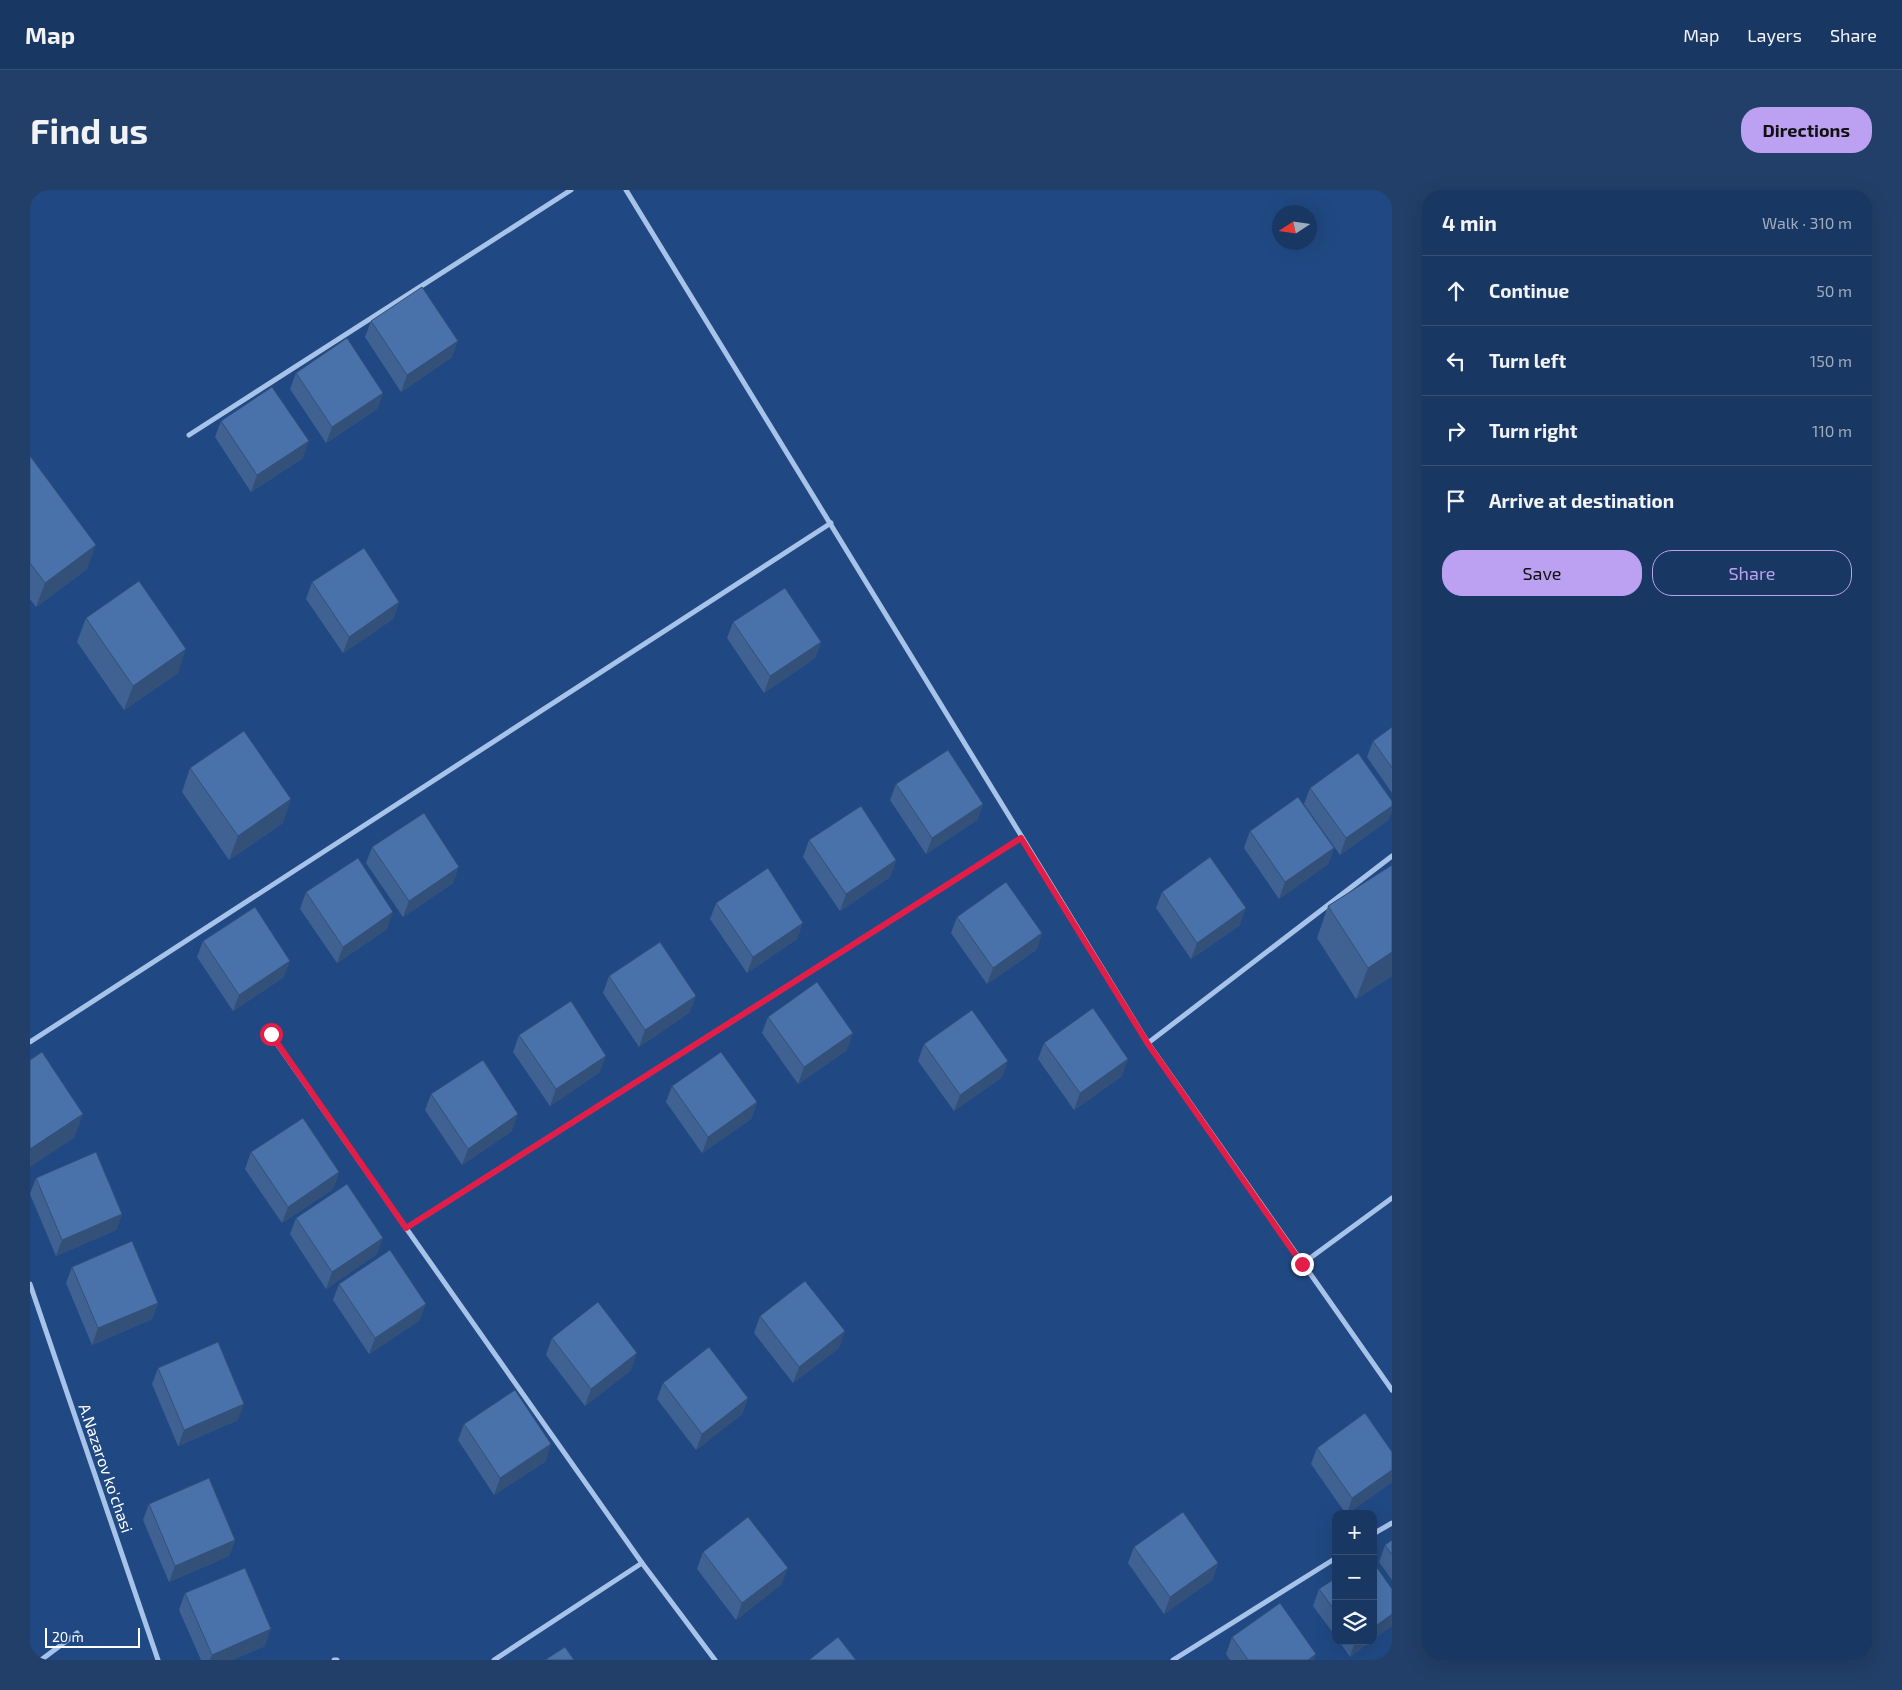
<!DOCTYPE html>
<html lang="en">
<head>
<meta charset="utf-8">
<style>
  :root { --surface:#183762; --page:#213f68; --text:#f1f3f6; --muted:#9facbe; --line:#365177; --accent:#bca0f2 }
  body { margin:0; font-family:"Exo 2",sans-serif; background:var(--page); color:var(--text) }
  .controls { position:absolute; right:15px; bottom:15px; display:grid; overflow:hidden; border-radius:10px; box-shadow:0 5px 20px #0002 }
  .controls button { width:45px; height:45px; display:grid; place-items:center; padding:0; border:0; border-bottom:1px solid var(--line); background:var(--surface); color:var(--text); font:25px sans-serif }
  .compass { position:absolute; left:1242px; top:15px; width:45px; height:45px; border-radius:50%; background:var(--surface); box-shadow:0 5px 20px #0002; rotate:258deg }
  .scale { position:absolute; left:15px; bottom:12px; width:95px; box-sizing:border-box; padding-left:5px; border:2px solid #fff; border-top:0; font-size:14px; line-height:18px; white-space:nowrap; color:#fff; -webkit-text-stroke:4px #204983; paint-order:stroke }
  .stop { position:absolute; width:15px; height:15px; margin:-11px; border:4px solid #e11d48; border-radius:50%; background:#fff }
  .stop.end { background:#e11d48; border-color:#fff; box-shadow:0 1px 5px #0008 }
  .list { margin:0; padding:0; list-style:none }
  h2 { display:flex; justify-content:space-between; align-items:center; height:65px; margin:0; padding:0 20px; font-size:21px }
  h2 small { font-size:16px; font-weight:400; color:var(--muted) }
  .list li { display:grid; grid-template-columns:32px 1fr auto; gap:15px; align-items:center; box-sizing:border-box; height:70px; padding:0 20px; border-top:1px solid var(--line) }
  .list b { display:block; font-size:19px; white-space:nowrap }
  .list em { font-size:16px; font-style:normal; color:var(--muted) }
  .actions { display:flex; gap:10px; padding:15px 20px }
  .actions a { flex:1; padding:11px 0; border:1px solid var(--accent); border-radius:20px; text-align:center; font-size:18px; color:var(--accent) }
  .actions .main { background:var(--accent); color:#111 }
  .icon { flex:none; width:28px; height:28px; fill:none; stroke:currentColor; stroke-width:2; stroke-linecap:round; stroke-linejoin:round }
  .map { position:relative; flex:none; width:1362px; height:1470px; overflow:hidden; border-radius:20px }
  header { display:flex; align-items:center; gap:30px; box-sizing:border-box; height:70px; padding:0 25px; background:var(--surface); border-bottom:1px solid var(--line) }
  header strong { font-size:24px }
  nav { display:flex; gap:28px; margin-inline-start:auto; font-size:18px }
  .intro { display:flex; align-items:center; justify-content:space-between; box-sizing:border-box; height:120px; padding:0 30px }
  h1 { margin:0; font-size:35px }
  .button { padding:12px 22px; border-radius:20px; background:var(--accent); color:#111; font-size:18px; font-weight:700 }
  main { display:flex; gap:30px; padding:0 30px }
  aside { flex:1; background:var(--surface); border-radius:20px; box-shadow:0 5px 20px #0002 }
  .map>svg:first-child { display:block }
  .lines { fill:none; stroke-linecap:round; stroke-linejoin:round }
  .minor { stroke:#a7c3e9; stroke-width:5 }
  .wall { fill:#3f6293 }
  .shaded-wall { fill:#335078 }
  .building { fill:#4972ab; stroke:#335078 }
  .route { stroke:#e11d48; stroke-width:6 }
  .labels { text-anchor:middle; stroke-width:4.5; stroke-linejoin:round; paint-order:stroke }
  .street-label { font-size:16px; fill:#fff; stroke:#204983 }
</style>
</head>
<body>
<header>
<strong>Map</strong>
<nav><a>Map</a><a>Layers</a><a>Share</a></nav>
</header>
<div class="intro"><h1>Find us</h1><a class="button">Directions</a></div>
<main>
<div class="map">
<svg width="1362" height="1470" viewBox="0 0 1362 1470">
  <rect width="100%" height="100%" fill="#204983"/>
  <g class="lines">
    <g class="minor">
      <path d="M596,0L1118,853L1362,1200"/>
      <path d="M159,245L541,0"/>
      <path d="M241,845L376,1038"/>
      <path d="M0,852L801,333"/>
      <path d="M1118,853L1362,666"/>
      <path d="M1272,1074L1362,1008"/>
      <path d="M0,1094L128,1470"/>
      <path d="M1343,1344L1362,1333"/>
      <path d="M11,1470L47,1443"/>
      <path d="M304,1470H307"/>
      <path d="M464,1470L612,1373"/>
      <path d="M685,1470L612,1373L376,1038L991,648"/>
      <path d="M1143,1470L1306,1368"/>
    </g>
  </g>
  <g class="wall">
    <path d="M341,131L422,167L371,202L335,147Z"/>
    <path d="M266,183L353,203L347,219L296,253L260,199Z"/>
    <path d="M191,231L273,268L221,302L185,247Z"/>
    <path d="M0,266L57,379L6,417L0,409Z"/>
    <path d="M282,392L369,412L363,429L313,463L276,409Z"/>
    <path d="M56,428L148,483L94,520L47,452Z"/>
    <path d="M703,432L791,452L785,468L734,503L697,448Z"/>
    <path d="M1362,537V603L1337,567L1343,551Z"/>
    <path d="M160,578L253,633L199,670L152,602Z"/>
    <path d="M866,594L953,614L947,630L896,664L860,610Z"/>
    <path d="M1280,598L1362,611V620L1358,630L1310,665L1274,614Z"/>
    <path d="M1220,641L1304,658L1298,674L1249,709L1214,658Z"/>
    <path d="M779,650L866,670L860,687L810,721L773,667Z"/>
    <path d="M342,657L423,693L373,727L336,673Z"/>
    <path d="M1362,675V786L1326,809L1287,748L1298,716Z"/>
    <path d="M276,702L357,739L307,773L270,719Z"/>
    <path d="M1132,702L1210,735L1161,769L1126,718Z"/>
    <path d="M686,713L767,749L717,783L680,729Z"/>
    <path d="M927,727L1012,743L1006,760L957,794L921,743Z"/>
    <path d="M173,751L254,787L203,821L167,767Z"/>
    <path d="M579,786L660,822L609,857L573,803Z"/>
    <path d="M738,827L817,860L768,894L732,843Z"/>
    <path d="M489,845L570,882L520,916L483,862Z"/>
    <path d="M1014,853L1092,886L1044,920L1008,869Z"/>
    <path d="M894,854L972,887L924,921L888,871Z"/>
    <path d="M642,896L727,912L721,929L672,963L636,912Z"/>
    <path d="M401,904L482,941L432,975L395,920Z"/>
    <path d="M221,962L309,982L303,999L252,1033L215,979Z"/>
    <path d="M6,988L92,1024L86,1040L26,1066L0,1004Z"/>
    <path d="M266,1028L347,1064L296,1099L260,1044Z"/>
    <path d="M42,1077L128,1113L122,1129L62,1155L36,1093Z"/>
    <path d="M309,1094L390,1130L339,1164L303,1110Z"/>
    <path d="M730,1126L809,1158L763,1193L724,1143Z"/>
    <path d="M522,1148L601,1180L555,1216L516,1165Z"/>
    <path d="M128,1178L208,1230L148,1256L122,1194Z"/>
    <path d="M633,1193L718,1208L712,1224L666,1260L627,1209Z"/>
    <path d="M434,1234L516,1271L464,1305L428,1250Z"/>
    <path d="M1287,1258L1362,1292L1317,1324H1316L1281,1274Z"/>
    <path d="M119,1314L205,1350L199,1366L139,1392L113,1330Z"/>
    <path d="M1362,1350V1390L1349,1372L1355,1355Z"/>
    <path d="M1104,1357L1188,1373L1182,1390L1134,1424L1098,1373Z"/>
    <path d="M673,1362L752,1394L706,1430L667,1379Z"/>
    <path d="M1306,1388V1447L1283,1416L1289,1399Z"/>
    <path d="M155,1403L235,1456L202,1470H171L149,1420Z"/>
    <path d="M1202,1447L1284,1470H1200L1196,1464Z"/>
    <path d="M1309,1451H1341L1320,1467Z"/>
  </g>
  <g class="shaded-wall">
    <path d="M428,151L422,167L371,202L377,185Z"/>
    <path d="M353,203L347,219L296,253L302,237Z"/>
    <path d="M279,251L273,268L221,302L227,285Z"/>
    <path d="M66,355L57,379L6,417L15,393Z"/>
    <path d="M369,412L363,429L313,463L319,447Z"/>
    <path d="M791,452L785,468L734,503L740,486Z"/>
    <path d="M156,459L148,483L94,520L103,496Z"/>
    <path d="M261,609L253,633L199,670L208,646Z"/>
    <path d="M953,614L947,630L896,664L902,648Z"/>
    <path d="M1362,616V620L1358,630L1310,665L1316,648Z"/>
    <path d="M1304,658L1298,674L1249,709L1255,692Z"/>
    <path d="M866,670L860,687L810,721L816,704Z"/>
    <path d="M429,677L423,693L373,727L379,711Z"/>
    <path d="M1216,718L1210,735L1161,769L1167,753Z"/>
    <path d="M363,722L357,739L307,773L313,757Z"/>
    <path d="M773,733L767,749L717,783L723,767Z"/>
    <path d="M1012,743L1006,760L957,794L963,778Z"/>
    <path d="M1362,762V786L1326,809L1338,778Z"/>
    <path d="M260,771L254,787L203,821L209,805Z"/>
    <path d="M666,806L660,822L609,857L615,840Z"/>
    <path d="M823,843L817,860L768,894L774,877Z"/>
    <path d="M576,866L570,882L520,916L526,899Z"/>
    <path d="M1098,869L1092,886L1044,920L1050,903Z"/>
    <path d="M978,871L972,887L924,921L930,905Z"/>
    <path d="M727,912L721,929L672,963L678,947Z"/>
    <path d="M53,924L44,948L0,977V959Z"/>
    <path d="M488,924L482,941L432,975L438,959Z"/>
    <path d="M309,982L303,999L252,1033L258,1017Z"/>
    <path d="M92,1024L86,1040L26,1066L32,1050Z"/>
    <path d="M353,1048L347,1064L296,1099L302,1082Z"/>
    <path d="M128,1113L122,1129L62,1155L68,1138Z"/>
    <path d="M396,1114L390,1130L339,1164L345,1148Z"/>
    <path d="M815,1141L809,1158L763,1193L769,1177Z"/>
    <path d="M607,1163L601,1180L555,1216L561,1199Z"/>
    <path d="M718,1208L712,1224L666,1260L672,1244Z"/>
    <path d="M214,1214L208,1230L148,1256L154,1240Z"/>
    <path d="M521,1254L516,1271L464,1305L470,1288Z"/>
    <path d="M1362,1280V1292L1317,1324L1322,1308Z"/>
    <path d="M205,1350L199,1366L139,1392L145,1376Z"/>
    <path d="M1188,1373L1182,1390L1134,1424L1140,1407Z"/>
    <path d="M758,1378L752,1394L706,1430L712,1413Z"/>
    <path d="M1362,1424V1436L1343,1450V1438Z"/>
    <path d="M241,1439L235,1456L202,1470H180L182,1465Z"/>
    <path d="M1325,1451H1341L1320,1467Z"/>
    <path d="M1286,1464L1284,1470H1278Z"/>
  </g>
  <g class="building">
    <path d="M392,97L428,151L377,185L341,131Z"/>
    <path d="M317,148L353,203L302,237L266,183Z"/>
    <path d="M242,197L279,251L227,285L191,231Z"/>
    <path d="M0,266L66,355L15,393L0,373Z"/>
    <path d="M334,358L369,412L319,447L282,392Z"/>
    <path d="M109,391L156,459L103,496L56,428Z"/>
    <path d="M755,398L791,452L740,486L703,432Z"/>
    <path d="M1362,537V578L1343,551Z"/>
    <path d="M214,541L261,609L208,646L160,578Z"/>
    <path d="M918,560L953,614L902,648L866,594Z"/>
    <path d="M1328,563L1362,611V616L1316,648L1280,598Z"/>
    <path d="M1268,607L1304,658L1255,692L1220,641Z"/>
    <path d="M831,616L866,670L816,704L779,650Z"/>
    <path d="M394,623L429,677L379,711L342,657Z"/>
    <path d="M1180,667L1216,718L1167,753L1132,702Z"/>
    <path d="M328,668L363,722L313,757L276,702Z"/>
    <path d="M1362,675V762L1338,778L1298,716Z"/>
    <path d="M738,678L773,733L723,767L686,713Z"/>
    <path d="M976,692L1012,743L963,778L927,727Z"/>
    <path d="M225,717L260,771L209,805L173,751Z"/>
    <path d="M630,752L666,806L615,840L579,786Z"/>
    <path d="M787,792L823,843L774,877L738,827Z"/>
    <path d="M541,811L576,866L526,899L489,845Z"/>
    <path d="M1063,818L1098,869L1050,903L1014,853Z"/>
    <path d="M942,820L978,871L930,905L894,854Z"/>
    <path d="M12,862L53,924L0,959V870Z"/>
    <path d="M691,862L727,912L678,947L642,896Z"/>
    <path d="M453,870L488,924L438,959L401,904Z"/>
    <path d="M273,928L309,982L258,1017L221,962Z"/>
    <path d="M66,962L92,1024L32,1050L6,988Z"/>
    <path d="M317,994L353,1048L302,1082L266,1028Z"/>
    <path d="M102,1051L128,1113L68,1138L42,1077Z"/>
    <path d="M360,1060L396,1114L345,1148L309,1094Z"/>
    <path d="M775,1091L815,1141L769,1177L730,1126Z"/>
    <path d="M568,1112L607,1163L561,1199L522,1148Z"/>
    <path d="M188,1152L214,1214L154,1240L128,1178Z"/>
    <path d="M679,1157L718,1208L672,1244L633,1193Z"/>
    <path d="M485,1200L521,1254L470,1288L434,1234Z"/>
    <path d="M1335,1223L1362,1262V1280L1322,1308L1287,1258Z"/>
    <path d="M179,1288L205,1350L145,1376L119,1314Z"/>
    <path d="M1153,1322L1188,1373L1140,1407L1104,1357Z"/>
    <path d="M718,1327L758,1378L712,1413L673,1362Z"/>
    <path d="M1362,1350V1365L1355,1355Z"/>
    <path d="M1343,1372L1362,1399V1424L1343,1438Z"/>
    <path d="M215,1378L241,1439L182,1465L155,1403Z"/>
    <path d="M1306,1388V1422L1289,1399Z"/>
    <path d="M1250,1413L1286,1464L1278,1470H1218L1202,1447Z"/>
    <path d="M808,1447L826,1470H779Z"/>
    <path d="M535,1457L544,1470H515Z"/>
  </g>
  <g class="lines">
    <path class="route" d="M241,844L376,1038L991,648L1118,854L1272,1074"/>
  </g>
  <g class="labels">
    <g class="street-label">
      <text transform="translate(76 1278) rotate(71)" y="6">A.Nazarov ko'chasi</text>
    </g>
  </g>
</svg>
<div class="controls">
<button>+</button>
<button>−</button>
<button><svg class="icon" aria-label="layers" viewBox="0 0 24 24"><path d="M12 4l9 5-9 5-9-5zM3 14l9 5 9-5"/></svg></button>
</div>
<svg class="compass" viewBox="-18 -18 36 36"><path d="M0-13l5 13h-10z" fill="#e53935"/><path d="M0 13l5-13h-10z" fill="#9facbe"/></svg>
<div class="scale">20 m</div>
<div class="stop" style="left:241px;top:844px"></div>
<div class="stop end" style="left:1272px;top:1074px"></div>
</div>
<aside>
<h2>4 min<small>Walk · 310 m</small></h2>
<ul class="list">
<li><svg class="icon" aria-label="ahead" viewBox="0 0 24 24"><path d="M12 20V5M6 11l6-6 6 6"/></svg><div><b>Continue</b></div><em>50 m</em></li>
<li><svg class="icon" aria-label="left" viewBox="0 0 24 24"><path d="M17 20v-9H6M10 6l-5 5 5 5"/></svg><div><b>Turn left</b></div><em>150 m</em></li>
<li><svg class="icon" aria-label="right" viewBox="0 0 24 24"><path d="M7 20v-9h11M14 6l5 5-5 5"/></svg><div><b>Turn right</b></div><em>110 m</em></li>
<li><svg class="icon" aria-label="arrive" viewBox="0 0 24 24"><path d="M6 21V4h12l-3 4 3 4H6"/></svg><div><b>Arrive at destination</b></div></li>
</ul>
<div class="actions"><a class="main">Save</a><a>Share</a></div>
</aside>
</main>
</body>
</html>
